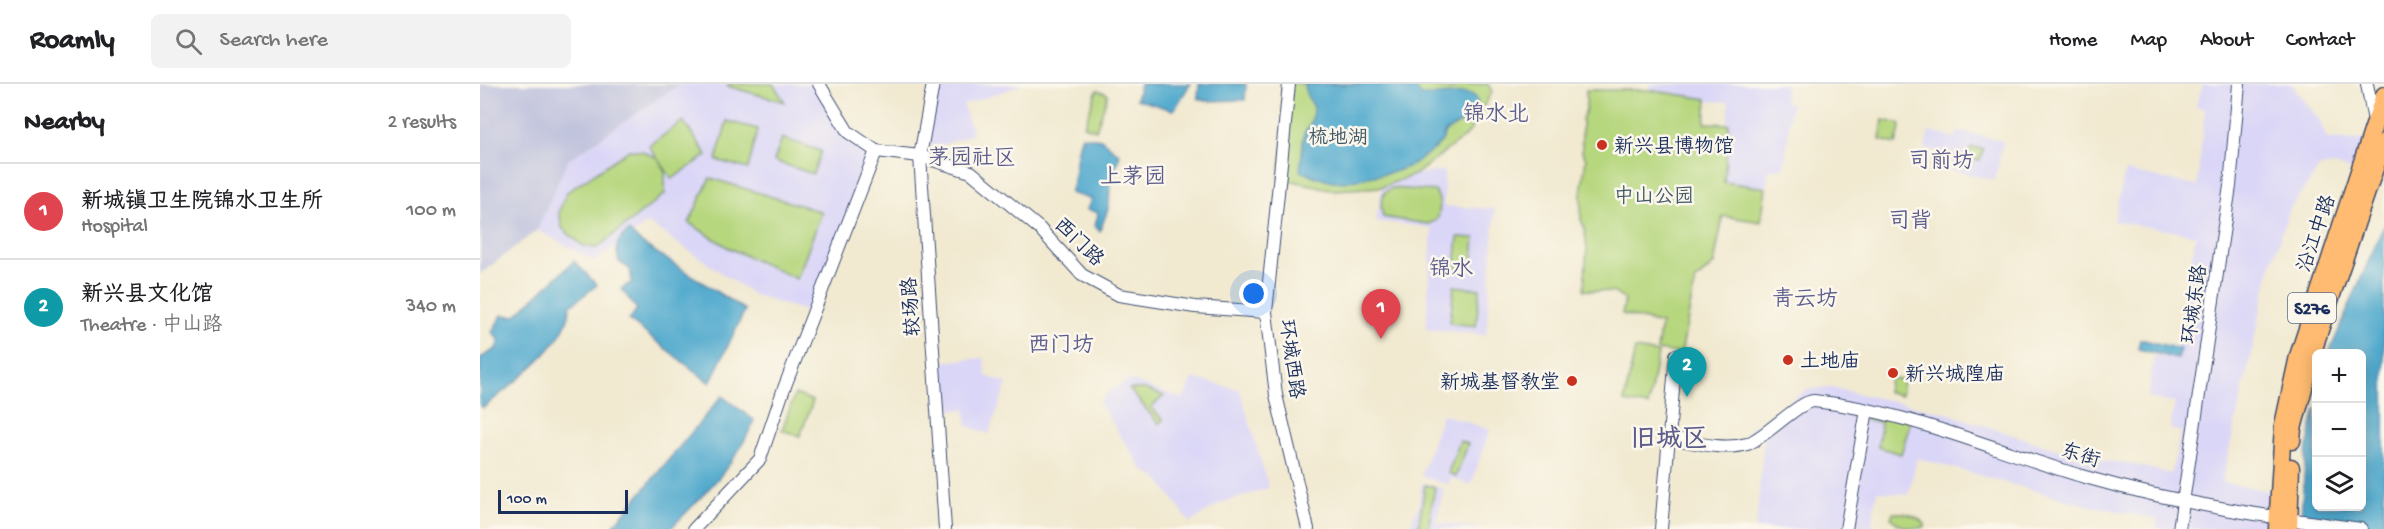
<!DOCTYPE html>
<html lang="en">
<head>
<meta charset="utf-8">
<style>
  :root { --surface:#fff; --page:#f2f2f2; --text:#202124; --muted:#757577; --line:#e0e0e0; --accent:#c8321e }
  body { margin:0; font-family:"Gochi Hand","LXGW WenKai TC",sans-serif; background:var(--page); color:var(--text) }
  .controls { position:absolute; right:18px; bottom:18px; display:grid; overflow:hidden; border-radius:9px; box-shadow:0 3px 15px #0003 }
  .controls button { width:54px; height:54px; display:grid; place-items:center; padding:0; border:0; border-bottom:2px solid var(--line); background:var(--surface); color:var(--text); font:30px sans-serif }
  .scale { position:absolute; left:18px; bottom:15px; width:130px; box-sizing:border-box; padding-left:6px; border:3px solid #1b2f5e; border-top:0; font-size:16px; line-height:21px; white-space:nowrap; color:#1b2f5e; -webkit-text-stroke:4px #fbf7ec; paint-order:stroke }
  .you { position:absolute; left:774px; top:210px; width:21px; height:21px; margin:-15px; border:4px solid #fff; border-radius:50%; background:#1a73e8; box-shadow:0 0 0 9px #1a73e833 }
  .badge { display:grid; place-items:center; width:39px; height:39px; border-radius:50%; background:var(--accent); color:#fff; font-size:20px; font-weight:700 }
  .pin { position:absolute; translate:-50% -50px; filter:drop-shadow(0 2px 3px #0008) }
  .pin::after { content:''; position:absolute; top:32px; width:21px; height:18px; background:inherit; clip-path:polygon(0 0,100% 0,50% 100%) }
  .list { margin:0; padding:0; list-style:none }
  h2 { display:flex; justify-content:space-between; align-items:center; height:78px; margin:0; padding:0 24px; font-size:26px }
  h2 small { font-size:20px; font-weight:400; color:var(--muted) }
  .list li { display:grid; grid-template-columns:39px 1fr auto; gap:18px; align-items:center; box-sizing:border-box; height:96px; padding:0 24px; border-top:2px solid var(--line) }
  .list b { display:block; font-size:22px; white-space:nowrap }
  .list p { margin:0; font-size:20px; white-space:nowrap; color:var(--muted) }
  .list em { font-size:20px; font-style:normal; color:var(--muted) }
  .icon { flex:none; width:33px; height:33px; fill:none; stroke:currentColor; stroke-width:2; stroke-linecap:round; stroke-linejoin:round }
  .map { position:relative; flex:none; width:1904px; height:445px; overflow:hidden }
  header { display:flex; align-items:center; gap:36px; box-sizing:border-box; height:84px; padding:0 30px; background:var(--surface); border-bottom:2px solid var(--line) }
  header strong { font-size:28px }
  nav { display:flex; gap:33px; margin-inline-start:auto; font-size:21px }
  .search { width:420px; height:54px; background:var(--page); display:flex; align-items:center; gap:15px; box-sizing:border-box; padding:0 21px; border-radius:9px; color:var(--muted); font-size:22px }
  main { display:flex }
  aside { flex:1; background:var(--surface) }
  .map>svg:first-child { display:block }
  .built { fill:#dad6f7 }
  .industrial { fill:#c0c2dd }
  .green { fill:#b7d77f; stroke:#69836e; stroke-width:1.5 }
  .water { fill:#50a9cd; stroke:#366c96; stroke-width:1.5 }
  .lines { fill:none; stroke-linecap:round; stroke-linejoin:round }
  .minor-casing { stroke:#3b4b6f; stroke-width:14 }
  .major-casing { stroke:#3b4b6f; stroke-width:19 }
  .minor { stroke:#fff; stroke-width:12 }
  .major { stroke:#febb71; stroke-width:16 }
  .poi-dot { fill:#c8321e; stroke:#fbf7ec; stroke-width:2 }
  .labels { text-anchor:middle; stroke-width:5; stroke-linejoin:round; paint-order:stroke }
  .shield { fill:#fbf7ec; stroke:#5e6b89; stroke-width:1.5 }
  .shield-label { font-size:18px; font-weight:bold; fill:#1b2f5e }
  .park-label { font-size:20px; fill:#425966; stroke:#fbf7ec }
  .poi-label { font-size:20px; fill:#1b2f5e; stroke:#fbf7ec; text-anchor:start }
  .street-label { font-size:20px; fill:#1b2f5e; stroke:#fbf7ec }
  .quarter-label { font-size:22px; fill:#5c5c8d; stroke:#fbf7ec }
  .district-label { font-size:26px; font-weight:bold; fill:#5c5c8d; stroke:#fbf7ec }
</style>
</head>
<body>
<header>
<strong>Roamly</strong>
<div class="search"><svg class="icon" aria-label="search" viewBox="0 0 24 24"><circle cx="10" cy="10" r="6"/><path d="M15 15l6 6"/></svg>Search here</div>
<nav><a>Home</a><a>Map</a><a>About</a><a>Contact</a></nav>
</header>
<main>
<aside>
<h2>Nearby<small>2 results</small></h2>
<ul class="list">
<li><span class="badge" style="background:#e0444e">1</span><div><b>新城镇卫生院锦水卫生所</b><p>Hospital</p></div><em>100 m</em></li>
<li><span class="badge" style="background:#0f9aa8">2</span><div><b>新兴县文化馆</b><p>Theatre · 中山路</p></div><em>340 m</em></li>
</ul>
</aside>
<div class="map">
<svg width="1904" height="445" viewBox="0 0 1904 445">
  <rect width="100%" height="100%" fill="#fbf7ec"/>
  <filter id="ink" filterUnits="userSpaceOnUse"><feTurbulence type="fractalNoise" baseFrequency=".0167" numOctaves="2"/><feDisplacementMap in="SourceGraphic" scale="12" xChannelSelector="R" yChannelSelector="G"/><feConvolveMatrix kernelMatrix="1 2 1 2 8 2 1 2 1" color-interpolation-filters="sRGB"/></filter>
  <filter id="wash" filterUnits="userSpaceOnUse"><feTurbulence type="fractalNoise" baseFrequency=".008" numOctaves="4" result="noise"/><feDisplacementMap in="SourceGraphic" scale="24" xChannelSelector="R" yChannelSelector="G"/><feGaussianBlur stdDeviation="1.35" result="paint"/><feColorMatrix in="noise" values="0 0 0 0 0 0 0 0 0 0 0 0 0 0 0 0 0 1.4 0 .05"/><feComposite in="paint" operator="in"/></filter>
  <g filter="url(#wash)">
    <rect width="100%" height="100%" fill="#f1e9d0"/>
    <g class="built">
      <path d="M200,0H339L368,48L396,67L334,230L274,211L168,139L115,177L57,146L88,76Z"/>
      <path d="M456,0H538L539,2L483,21L493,50L462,61H447Z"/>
      <path d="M1170,0H1305V18L1311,19L1307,63L1303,84L1289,86L1286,104L1244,98L1249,18L1168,15Z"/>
      <path d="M1723,0H1814L1815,6L1839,35L1847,55L1889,56L1878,88L1853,81L1840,83L1810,124L1791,182L1742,398L1798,409L1797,445H1676L1677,435L1602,420L1437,374L1428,411L1397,407L1391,445H1276L1284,351L1271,357L1266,348L1327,305L1352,304L1463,328L1609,376L1648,379L1691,390L1701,348L1690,345L1695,319L1668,314V312L1674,272L1694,273L1716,151L1634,137L1645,87L1717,102L1725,25L1716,22Z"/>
      <path d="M1478,47L1523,57L1515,96L1470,86L1472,72L1445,64L1449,48L1476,54Z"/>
      <path d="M964,87V122L1015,125L1006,251L946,245L952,144L896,137L902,103L936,90Z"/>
      <path d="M504,274L506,292L527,299L509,350L487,342L485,325L461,327L457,278Z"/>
      <path d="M713,294L760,306L789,404L741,419L710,439L680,397L662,385L619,318L629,307L650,296L703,315Z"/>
      <path d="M962,330L1010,346L991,401L971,394L968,401L941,392Z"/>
      <path d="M942,399L964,404L956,438L1004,445H932L933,433L938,424Z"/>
    </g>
    <path class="industrial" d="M0,0H200L88,76L57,146L0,190Z"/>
    <g class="green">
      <path d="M249,0H293L305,18L247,2Z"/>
      <path d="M809,0H954L956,4L976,5L979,0H1008L1012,8L988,50L936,90L902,103L854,106L799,94Z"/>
      <path d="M617,6L628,10L616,46L604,42Z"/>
      <path d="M1106,6H1169L1227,15L1225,39L1249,40L1244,98L1286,104L1281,138L1243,132L1234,180L1215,197L1201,270L1177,266L1181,240L1142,230L1145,216L1133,208L1104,206L1107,164L1104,142L1101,136V110L1106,75L1102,68V35L1106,26Z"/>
      <path d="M1403,36L1421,40L1416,60L1400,56Z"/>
      <path d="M203,37L227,71L192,95L179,76L185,88V110L117,164L103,162L82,144L79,127L87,108L149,66L162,67L177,74L169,62Z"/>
      <path d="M247,37L278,45L268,85L236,76Z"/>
      <path d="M302,54L341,67L333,90L294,77Z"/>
      <path d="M1491,63L1503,65L1500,76L1488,73Z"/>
      <path d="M230,94L342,128L317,195L249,164L209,139Z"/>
      <path d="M911,104L955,107C961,116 961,125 957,136L948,140L903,133L901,122L904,109Z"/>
      <path d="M978,153L995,154L992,185L975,184Z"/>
      <path d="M974,202L1000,205L996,242L970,239Z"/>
      <path d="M1155,265L1178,269L1168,322L1144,318Z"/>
      <path d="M1410,294L1423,296L1421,311L1407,308Z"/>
      <path d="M649,305H665L684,312L671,323L683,336L679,340Z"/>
      <path d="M315,310L333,317L320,352L302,346Z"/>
      <path d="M1387,326L1431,336L1421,370L1398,363L1401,338L1385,336Z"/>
      <path d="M980,357L988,360L976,392L968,389Z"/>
      <path d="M945,401L955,403L948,445H938Z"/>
      <path d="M1413,429C1425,428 1436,431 1445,440V443C1433,445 1420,444 1411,434Z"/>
    </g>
    <g class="water">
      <path d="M660,0H710L695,25L692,26L656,15Z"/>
      <path d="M719,0H766L765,16L725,17L718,14Z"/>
      <path d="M825,0H932L942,12L988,9L995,12L998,18L989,34L965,48L962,57L953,66L930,82L913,88L864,98L845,96L820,87L824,49L831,39L834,23L827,12Z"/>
      <path d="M602,52L621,55L640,71L630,100L629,122L620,147L615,142L618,130L617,128L607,126L611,115L590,109C598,88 593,72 602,52Z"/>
      <path d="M1904,141V445H1820L1826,369L1836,324V422H1882V270L1849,269Z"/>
      <path d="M149,147L160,158L265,226L230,299L149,236L157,225L141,205L152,198L150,185L139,178C135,163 136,156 149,147Z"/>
      <path d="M94,177L117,201L90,222C90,259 30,302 3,324L0,321V274L16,265L19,256L12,248L22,231L35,232Z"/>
      <path d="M1660,255L1700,265L1698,275L1658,265Z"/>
      <path d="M242,312L274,336C257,381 222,412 190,445H141L134,441Z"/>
    </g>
  </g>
  <g filter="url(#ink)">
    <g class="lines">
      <g class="minor-casing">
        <g id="minor">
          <path d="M339,0L368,48L396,67L440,72L491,88L560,145L602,191L639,211L715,223L786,228"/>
          <path d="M453,0L440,72L465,445"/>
          <path d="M809,0L786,228L796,311L828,445"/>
          <path d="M1887,0L1894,37"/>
          <path d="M1190,354C1213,358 1243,367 1267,360C1285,354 1320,316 1334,317C1428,327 1515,367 1605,393C1695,419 1787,433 1881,445"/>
          <path d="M214,445L280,375L303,307L396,67"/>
          <path d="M1181,445L1196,271"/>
          <path d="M1366,445L1387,326"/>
          <path d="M1699,445L1750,102L1759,0"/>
        </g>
      </g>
      <g class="major-casing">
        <g id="major">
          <path d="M1812,357L1813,345L1837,255L1904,58"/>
          <path d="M1797,445L1803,341L1818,272L1904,11"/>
          <path d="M1809,445L1811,383"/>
        </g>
      </g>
      <use href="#minor" class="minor"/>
      <use href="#major" class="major"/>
    </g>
  </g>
  <g class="poi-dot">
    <circle cx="1122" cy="61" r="6"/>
    <circle cx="1308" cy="276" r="6"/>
    <circle cx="1413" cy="289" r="6"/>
    <circle cx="1092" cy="297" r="6"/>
  </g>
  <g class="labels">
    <rect class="shield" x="1808" y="209" width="48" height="30" rx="4.5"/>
    <g class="shield-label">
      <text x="1832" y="230">S276</text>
    </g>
    <g class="park-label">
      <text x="858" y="59">梳地湖</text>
      <text x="1174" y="118">中山公园</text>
    </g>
    <g class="poi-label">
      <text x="1134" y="68">新兴县博物馆</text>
      <text x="1320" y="283">土地庙</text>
      <text x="1425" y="296">新兴城隍庙</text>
      <text x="1080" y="304" text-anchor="end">新城基督教堂</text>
    </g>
    <g class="street-label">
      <text transform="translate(1835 149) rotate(-71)" y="7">沿江中路</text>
      <text transform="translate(600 157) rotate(44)" y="7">西门路</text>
      <text transform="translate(1713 220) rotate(-82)" y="7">环城东路</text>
      <text transform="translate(430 223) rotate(-94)" y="7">较场路</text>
      <text transform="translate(813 275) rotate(82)" y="7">环城西路</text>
      <text transform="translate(1601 370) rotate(17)" y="7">东街</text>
    </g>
    <g class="quarter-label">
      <text x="1016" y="36">锦水北</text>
      <text x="492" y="80">茅园社区</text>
      <text x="1461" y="83">司前坊</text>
      <text x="653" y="99">上茅园</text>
      <text x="1430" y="143">司背</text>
      <text x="971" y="191">锦水</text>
      <text x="1325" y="221">青云坊</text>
      <text x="581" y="267">西门坊</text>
    </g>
    <g class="district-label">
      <text x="1189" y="362">旧城区</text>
    </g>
  </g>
</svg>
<div class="controls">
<button>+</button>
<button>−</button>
<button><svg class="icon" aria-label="layers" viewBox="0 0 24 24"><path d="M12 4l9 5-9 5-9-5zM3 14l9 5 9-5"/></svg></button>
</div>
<div class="scale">100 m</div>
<div class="you"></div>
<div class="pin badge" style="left:901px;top:255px;background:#e0444e">1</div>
<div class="pin badge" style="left:1207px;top:313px;background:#0f9aa8">2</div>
</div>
</main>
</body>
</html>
